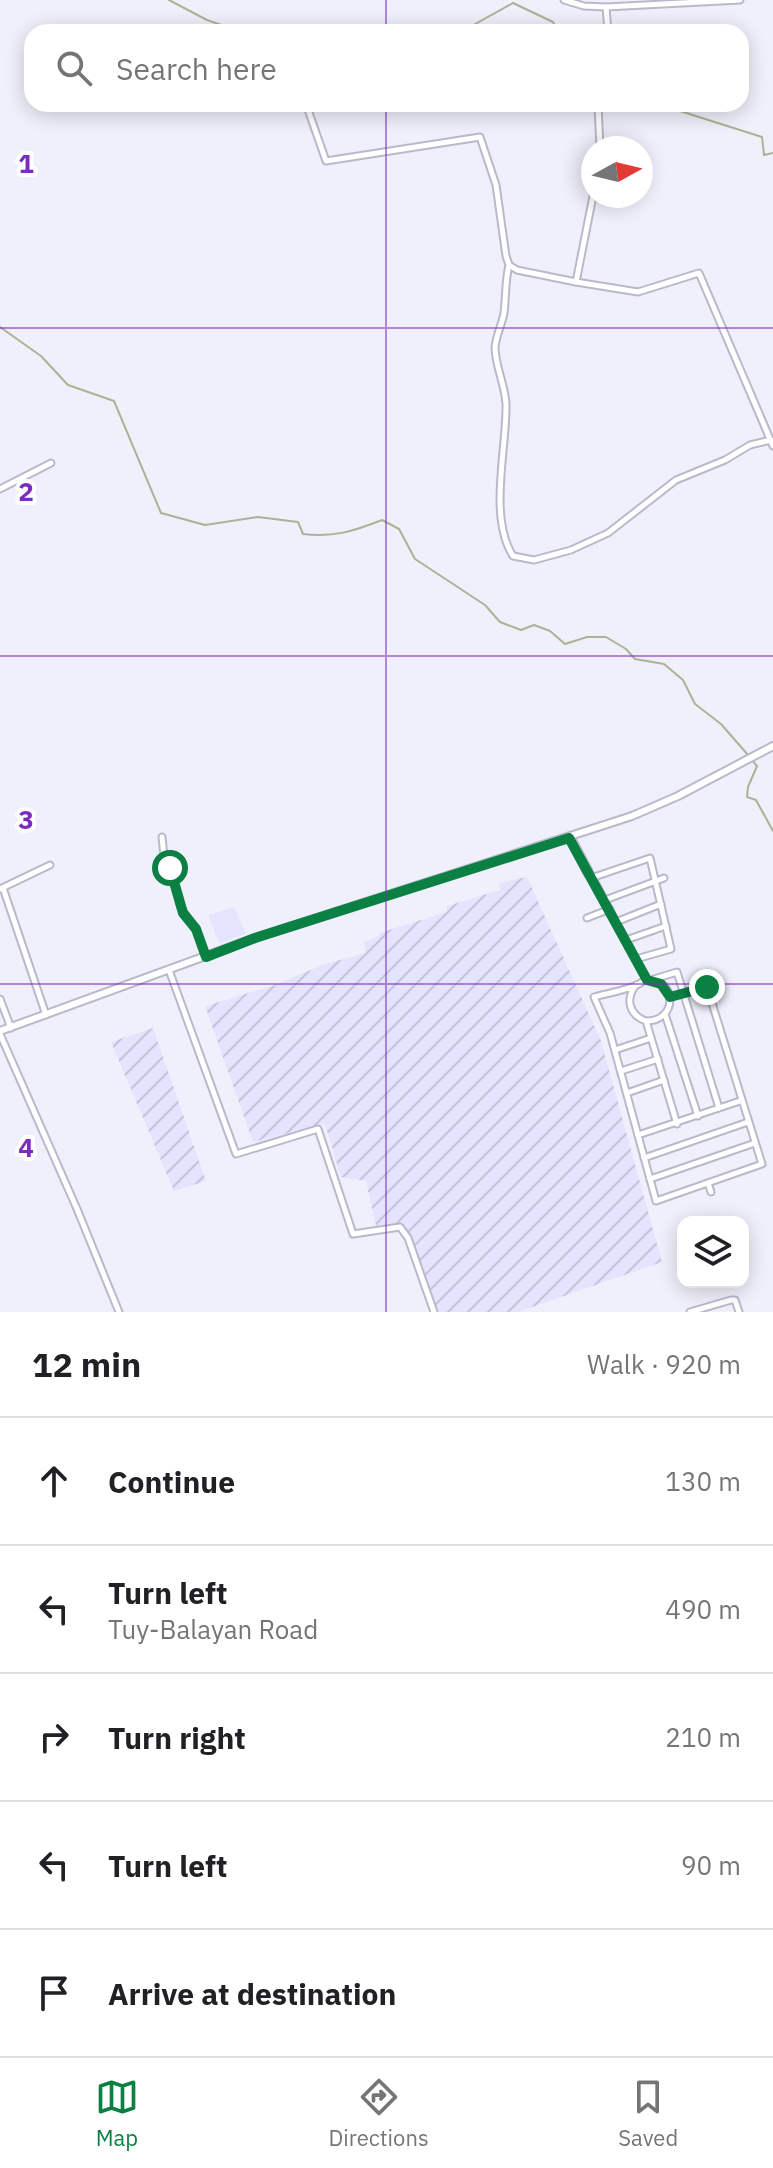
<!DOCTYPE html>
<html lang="en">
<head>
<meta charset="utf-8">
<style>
  :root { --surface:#fff; --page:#f6f6f6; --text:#202124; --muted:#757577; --line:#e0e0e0; --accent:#0b8043 }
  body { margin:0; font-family:"IBM Plex Sans",sans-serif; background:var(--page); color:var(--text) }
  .controls { position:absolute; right:24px; bottom:24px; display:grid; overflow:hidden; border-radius:16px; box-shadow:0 4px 20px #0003 }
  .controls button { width:72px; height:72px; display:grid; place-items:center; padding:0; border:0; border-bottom:2px solid var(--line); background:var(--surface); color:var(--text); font:40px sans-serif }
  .compass { position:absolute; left:581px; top:136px; width:72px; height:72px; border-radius:50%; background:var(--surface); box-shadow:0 4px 20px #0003; rotate:82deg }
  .stop { position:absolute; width:24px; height:24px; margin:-18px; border:6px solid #0b8043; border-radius:50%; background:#fff }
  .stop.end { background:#0b8043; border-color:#fff; box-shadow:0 2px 8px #0008 }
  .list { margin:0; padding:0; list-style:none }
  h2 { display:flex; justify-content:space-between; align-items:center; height:104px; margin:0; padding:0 32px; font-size:34px }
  h2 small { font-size:26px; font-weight:400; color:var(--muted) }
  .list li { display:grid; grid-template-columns:52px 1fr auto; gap:24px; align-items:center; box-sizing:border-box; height:128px; padding:0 32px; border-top:2px solid var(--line) }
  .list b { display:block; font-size:30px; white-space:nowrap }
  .list p { margin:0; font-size:26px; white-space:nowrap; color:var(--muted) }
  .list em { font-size:26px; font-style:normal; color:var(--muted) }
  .icon { flex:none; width:44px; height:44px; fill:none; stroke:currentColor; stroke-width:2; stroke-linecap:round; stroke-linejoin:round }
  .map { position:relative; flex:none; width:773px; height:1312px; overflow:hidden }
  .search { position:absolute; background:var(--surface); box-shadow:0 4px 20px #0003; left:24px; right:24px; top:24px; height:88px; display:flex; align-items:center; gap:20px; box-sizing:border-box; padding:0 28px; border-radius:24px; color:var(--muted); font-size:30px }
  .sheet { height:744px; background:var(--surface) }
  nav { display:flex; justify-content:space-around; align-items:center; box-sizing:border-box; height:112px; border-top:2px solid var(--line); background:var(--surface); font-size:22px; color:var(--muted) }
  nav a { display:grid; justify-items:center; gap:4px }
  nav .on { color:var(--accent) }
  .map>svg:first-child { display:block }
  .built { fill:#e4e4ff }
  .industrial { fill:url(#industrial-furrows) }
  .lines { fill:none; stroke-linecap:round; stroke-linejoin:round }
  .stream { stroke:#aab495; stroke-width:2 }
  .minor-casing { stroke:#b9b9cc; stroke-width:9 }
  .major-casing { stroke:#b9b9cc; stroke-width:10 }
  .minor { stroke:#fff; stroke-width:5 }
  .major { stroke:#fff; stroke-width:6 }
  .route { stroke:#0b8043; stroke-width:10 }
  .grid { fill:none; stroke:#7b2cbf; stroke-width:2; stroke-opacity:0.55 }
  .grid-label { font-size:26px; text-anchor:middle; font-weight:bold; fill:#7b2cbf; stroke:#fff; stroke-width:8; stroke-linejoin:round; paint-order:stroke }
</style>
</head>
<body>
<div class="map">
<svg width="773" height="1312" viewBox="0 0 773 1312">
  <defs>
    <pattern id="industrial-furrows" width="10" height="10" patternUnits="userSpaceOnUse" patternTransform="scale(2)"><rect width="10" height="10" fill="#e4e4ff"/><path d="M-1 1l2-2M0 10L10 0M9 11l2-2" fill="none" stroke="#c3c3da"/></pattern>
  </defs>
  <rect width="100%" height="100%" fill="#f0f0fc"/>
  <path class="built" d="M234,907L246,934L219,943L208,915Z"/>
  <g class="industrial">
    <path d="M527,877L601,1041L662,1262L518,1312H437L411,1237L398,1223L376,1226L366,1181L341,1177L325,1124L253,1142L205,1006L275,985L325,964L366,953L364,942L379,936V933L447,912V906L500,890L499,883Z"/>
    <path d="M153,1028L206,1181L174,1191L111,1042Z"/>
  </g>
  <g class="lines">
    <g class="stream">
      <path d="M169,0L207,20L241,32"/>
      <path d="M461,32L513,3L553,22L559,32"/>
      <path d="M666,104L680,111L762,137L764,155L773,153"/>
      <path d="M0,327L41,356L68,385L114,401L161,513L205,525L258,517L298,522L303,534C333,538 354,531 382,520L399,529L415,559L485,605L500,622L521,630L534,625L550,631L565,644L587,637H606L626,649L635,659L664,664L683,680L695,704L721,724L748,755"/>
      <path d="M752,760L757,766L748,787L747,797L756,800L773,831"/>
    </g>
    <g class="minor-casing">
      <g id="minor">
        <path d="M564,0L584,6L606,7L740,0"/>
        <path d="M606,7L608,32"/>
        <path d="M306,104L326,161L480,137L496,185L506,256L509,265L517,270L576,282"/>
        <path d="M598,104L600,148"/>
        <path d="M593,196L576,282L638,292L699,273L773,446"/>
        <path d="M509,265C505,281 506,297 504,313C502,325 495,337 495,349C496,368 505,385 506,404C507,448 488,517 513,556L534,560L571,550L608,533L676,480L725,460L750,445L771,440"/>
        <path d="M0,489L51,463"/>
        <path d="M162,837L164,856L170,868L181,908L196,929L206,957"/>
        <path d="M571,837L647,980"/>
        <path d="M569,838L587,873L594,881"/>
        <path d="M591,878L650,858L671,949L636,959"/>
        <path d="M3,888L46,1015"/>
        <path d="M0,889L50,865"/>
        <path d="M605,900L664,878"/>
        <path d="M587,918L610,909"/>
        <path d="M616,922L661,904"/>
        <path d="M626,940L666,926"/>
        <path d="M169,970L236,1154L318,1129L353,1234L400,1227L408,1238L434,1312"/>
        <path d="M654,979L677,972L719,1108"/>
        <path d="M636,985C625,999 629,1015 646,1021C679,1021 676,978 648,980C641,981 643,982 637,985C623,991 608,993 594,997L610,1033L656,1201L762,1164L707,987L670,997"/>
        <path d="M0,999L11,1028"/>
        <path d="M665,1014L698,1116"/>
        <path d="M646,1021L677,1124"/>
        <path d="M0,1034L77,1209L119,1312"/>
        <path d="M615,1050L651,1038"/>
        <path d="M621,1071L658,1059"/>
        <path d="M627,1093L664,1080"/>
        <path d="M638,1135L740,1101"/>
        <path d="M644,1158L748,1122"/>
        <path d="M650,1179L755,1143"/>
        <path d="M708,1183L711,1192"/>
        <path d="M690,1312L731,1300H735L739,1312"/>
      </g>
    </g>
    <g class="major-casing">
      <path id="major" d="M0,1031L255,938L632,816L678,796L773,746"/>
    </g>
    <use href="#minor" class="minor"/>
    <use href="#major" class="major"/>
  </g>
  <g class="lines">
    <path class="route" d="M170,868L183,913L196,929L206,957L255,938L569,838L647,980L661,984L670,997L707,987"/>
  </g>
  <path class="grid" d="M386,0V32M386,104V1312M0,328H773M0,656H773M0,984H773"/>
  <g class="grid-label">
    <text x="26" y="173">1</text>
    <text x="26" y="501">2</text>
    <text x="26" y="829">3</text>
    <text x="26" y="1157">4</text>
  </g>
</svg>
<div class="controls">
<button><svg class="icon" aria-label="layers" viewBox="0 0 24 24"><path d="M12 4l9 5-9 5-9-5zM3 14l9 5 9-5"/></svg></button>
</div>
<svg class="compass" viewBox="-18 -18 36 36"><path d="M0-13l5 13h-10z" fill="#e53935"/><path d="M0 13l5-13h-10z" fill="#757577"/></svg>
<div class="stop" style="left:170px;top:868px"></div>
<div class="stop end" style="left:707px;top:987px"></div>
<div class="search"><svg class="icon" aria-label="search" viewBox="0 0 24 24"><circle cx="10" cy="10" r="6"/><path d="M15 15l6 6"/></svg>Search here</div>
</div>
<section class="sheet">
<h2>12 min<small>Walk · 920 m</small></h2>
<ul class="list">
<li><svg class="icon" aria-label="ahead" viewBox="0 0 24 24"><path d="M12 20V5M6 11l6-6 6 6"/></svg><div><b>Continue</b></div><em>130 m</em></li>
<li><svg class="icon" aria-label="left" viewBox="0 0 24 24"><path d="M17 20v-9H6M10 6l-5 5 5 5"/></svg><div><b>Turn left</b><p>Tuy-Balayan Road</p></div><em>490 m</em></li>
<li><svg class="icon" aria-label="right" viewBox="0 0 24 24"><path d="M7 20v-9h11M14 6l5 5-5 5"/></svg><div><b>Turn right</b></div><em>210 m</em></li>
<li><svg class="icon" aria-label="left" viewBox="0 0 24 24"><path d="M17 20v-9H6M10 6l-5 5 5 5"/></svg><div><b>Turn left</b></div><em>90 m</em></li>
<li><svg class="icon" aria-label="arrive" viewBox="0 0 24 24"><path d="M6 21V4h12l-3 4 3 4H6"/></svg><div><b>Arrive at destination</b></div></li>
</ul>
</section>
<nav>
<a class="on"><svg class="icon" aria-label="map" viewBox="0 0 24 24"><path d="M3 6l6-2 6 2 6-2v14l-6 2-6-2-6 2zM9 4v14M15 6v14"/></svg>Map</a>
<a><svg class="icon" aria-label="directions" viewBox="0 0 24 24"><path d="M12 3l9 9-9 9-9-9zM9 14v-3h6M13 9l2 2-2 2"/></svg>Directions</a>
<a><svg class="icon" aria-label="saved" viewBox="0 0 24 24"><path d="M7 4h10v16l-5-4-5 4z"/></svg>Saved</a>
</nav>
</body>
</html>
